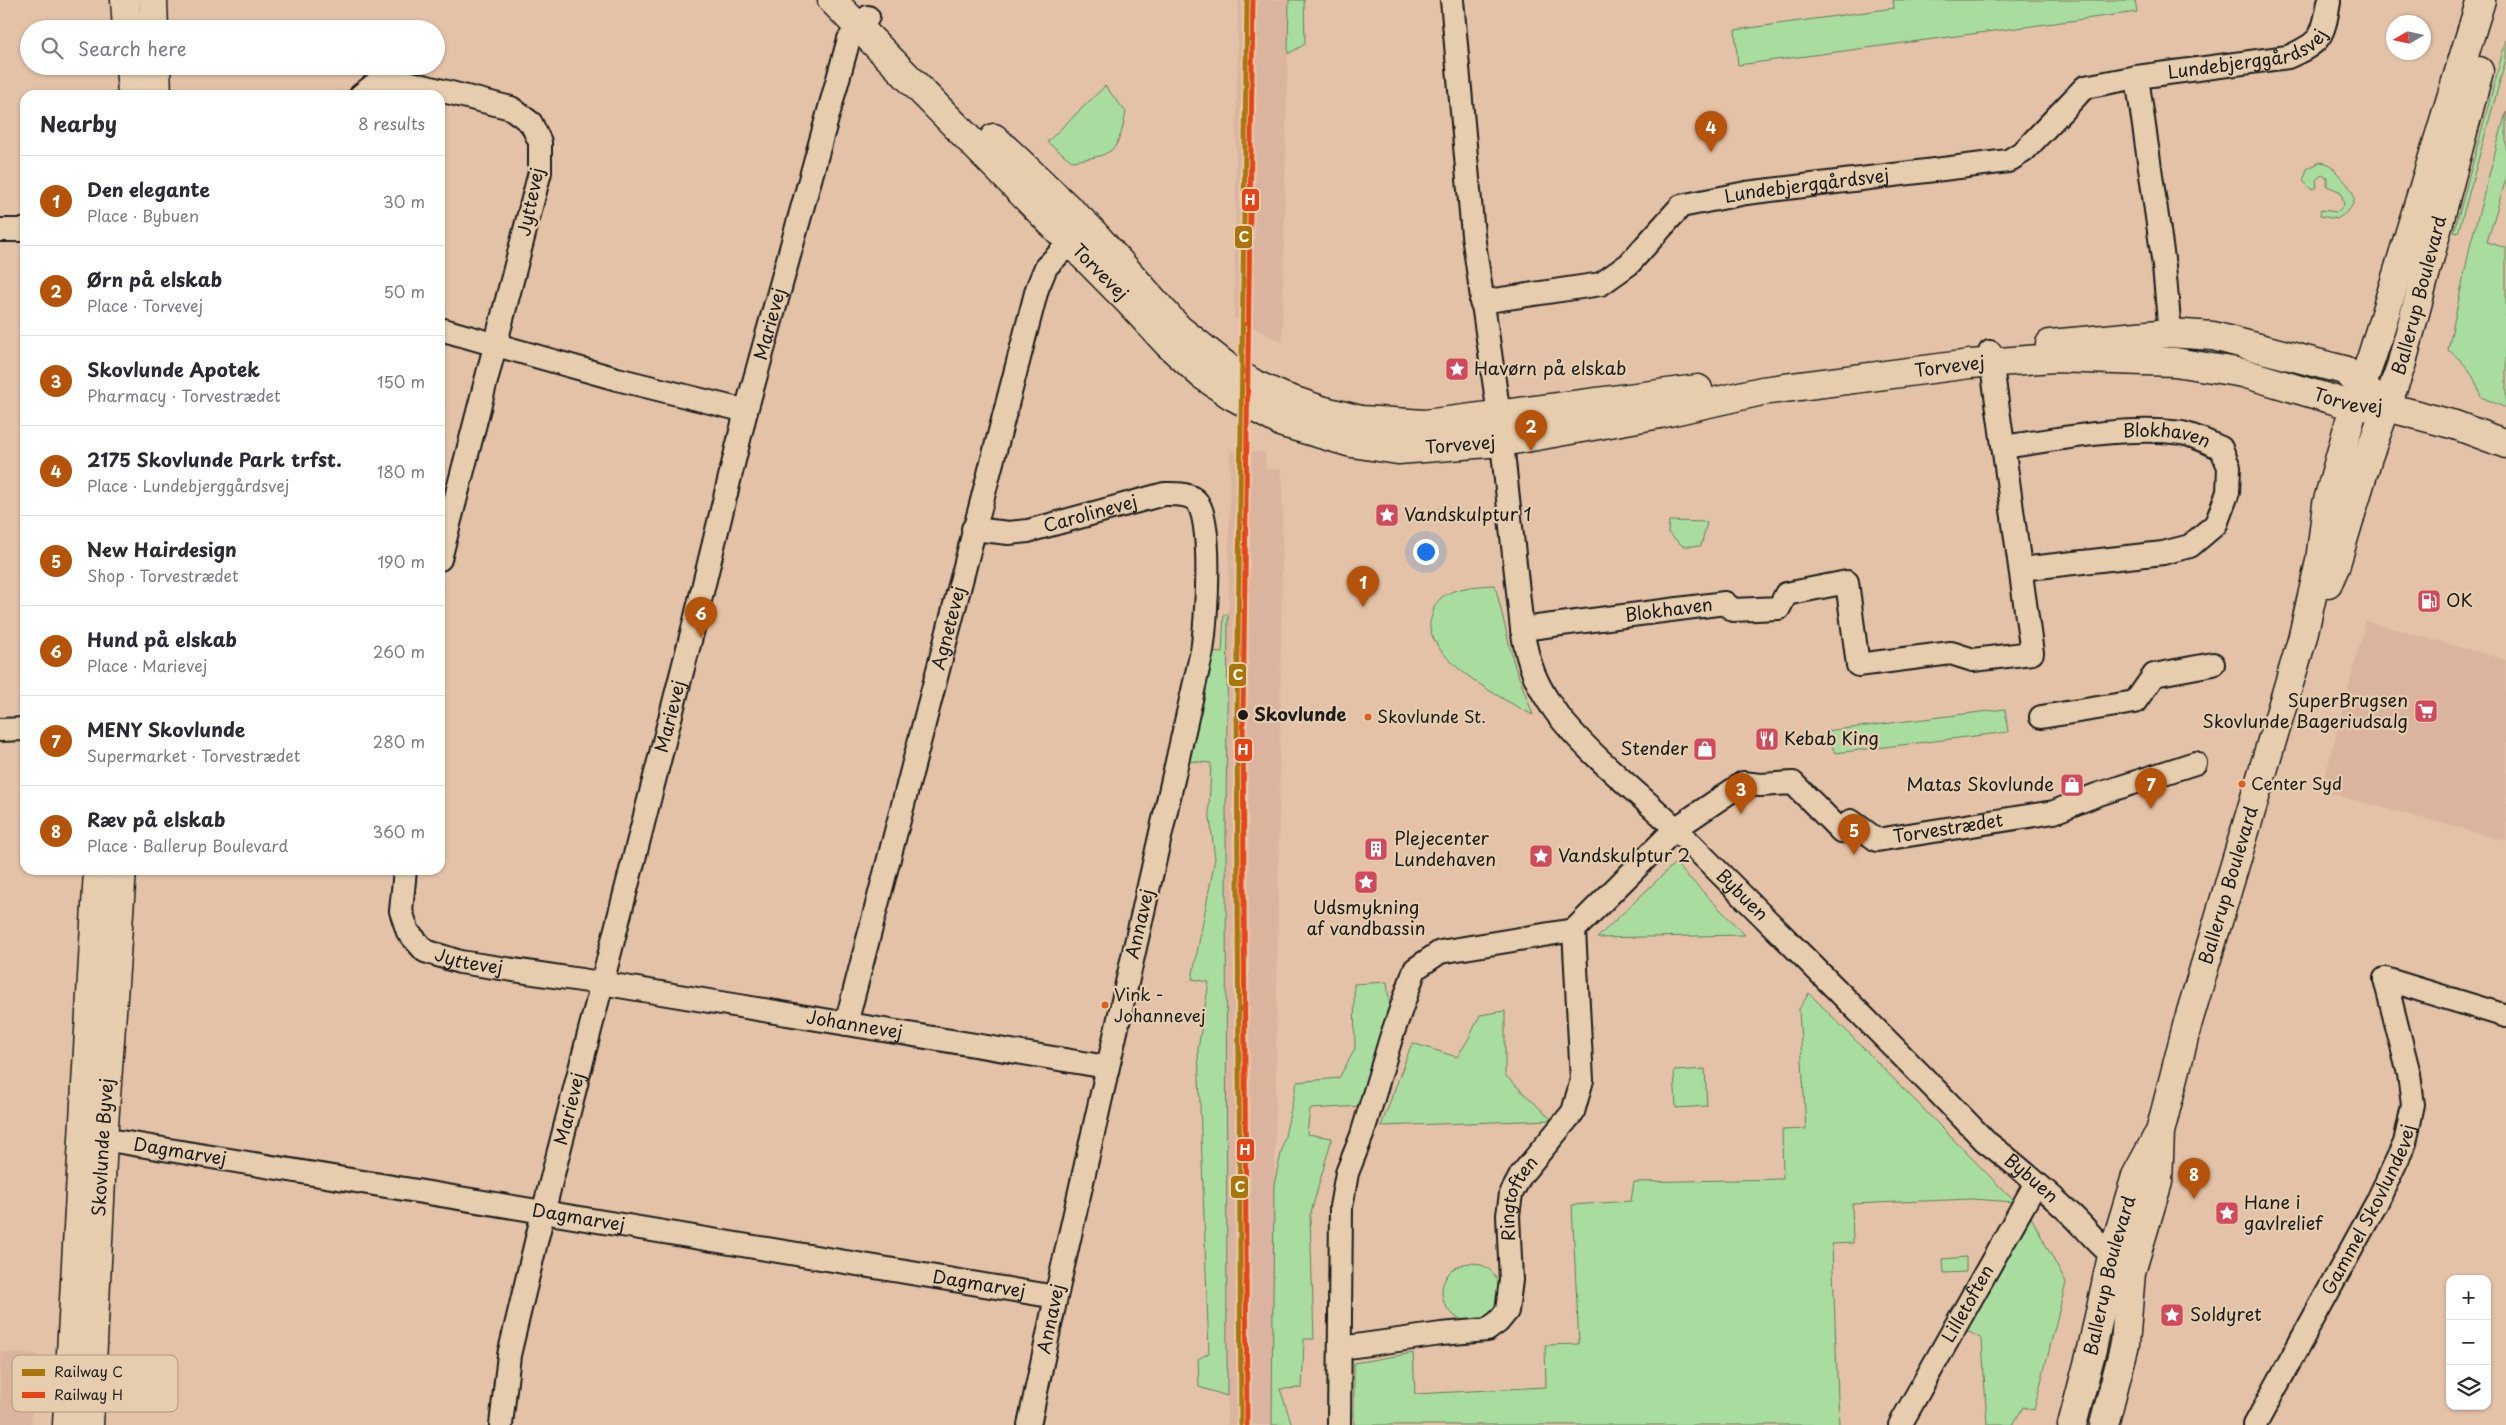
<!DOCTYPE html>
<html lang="en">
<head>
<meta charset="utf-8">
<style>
  :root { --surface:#fff; --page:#f7f7f7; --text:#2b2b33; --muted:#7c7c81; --line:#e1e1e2; --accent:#b45309 }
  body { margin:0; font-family:"Playpen Sans",sans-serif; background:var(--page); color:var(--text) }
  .controls { position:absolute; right:15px; bottom:15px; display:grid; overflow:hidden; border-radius:10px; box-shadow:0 1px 4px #0004 }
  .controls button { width:45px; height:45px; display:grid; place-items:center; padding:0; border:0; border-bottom:1px solid var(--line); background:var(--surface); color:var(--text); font:25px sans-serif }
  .compass { position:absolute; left:2386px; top:15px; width:45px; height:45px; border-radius:50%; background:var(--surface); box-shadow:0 1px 4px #0004; rotate:261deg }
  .you { position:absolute; left:1425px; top:551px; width:18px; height:18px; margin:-12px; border:4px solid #fff; border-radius:50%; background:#1a73e8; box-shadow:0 0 0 8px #1a73e833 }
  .badge { display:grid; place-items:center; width:32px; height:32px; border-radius:50%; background:var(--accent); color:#fff; font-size:16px; font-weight:700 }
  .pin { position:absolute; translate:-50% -41px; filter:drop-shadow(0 1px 2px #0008) }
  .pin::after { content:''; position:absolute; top:26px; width:18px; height:15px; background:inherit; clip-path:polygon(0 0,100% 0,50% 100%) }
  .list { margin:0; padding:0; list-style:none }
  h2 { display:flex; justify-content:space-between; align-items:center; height:65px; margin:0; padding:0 20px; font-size:21px }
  h2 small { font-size:16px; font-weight:400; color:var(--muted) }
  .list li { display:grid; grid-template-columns:32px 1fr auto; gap:15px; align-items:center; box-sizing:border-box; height:90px; padding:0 20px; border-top:1px solid var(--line) }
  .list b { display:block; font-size:19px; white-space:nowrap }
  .list p { margin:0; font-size:16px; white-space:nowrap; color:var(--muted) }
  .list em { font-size:16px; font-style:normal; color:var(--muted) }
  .icon { flex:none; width:28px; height:28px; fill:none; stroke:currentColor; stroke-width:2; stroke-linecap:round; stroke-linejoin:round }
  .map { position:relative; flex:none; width:2506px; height:1425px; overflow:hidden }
  .search { position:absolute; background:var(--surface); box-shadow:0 1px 4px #0004; left:20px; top:20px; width:425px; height:55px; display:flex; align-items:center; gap:12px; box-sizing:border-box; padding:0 18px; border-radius:28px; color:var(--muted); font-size:19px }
  .panel { position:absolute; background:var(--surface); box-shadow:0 1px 4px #0004; left:20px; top:90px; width:425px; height:785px; border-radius:15px }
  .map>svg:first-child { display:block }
  .built { fill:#dbb4a0 }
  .green { fill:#a9dd9f; stroke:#627c5e }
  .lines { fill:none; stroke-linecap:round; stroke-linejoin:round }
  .street-casing { stroke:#1c1c1c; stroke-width:26 }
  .secondary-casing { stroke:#1c1c1c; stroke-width:31 }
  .street { stroke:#e5cdad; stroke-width:22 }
  .secondary { stroke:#e5cdad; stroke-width:28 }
  .rail-1-casing { stroke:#e5cdad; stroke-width:9 }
  .rail-2-casing { stroke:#e5cdad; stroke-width:9 }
  .rail-1 { stroke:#aa760a; stroke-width:5 }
  .rail-2 { stroke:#e64415; stroke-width:5 }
  .stop-dot { fill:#1c1c1c; stroke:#e5cdad; stroke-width:2 }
  .bus-dot { fill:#dd5e21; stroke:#e5cdad; stroke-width:2 }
  .labels { text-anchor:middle; stroke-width:4.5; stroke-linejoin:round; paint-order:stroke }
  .bus-label { font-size:17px; fill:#1c1c1c; stroke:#e5cdad; text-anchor:start }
  .street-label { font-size:18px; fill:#1c1c1c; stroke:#e5cdad }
  .poi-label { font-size:18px; fill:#1c1c1c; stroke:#e5cdad; text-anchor:start }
  .stop-label { font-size:18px; font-weight:bold; fill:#1c1c1c; stroke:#e5cdad; text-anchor:start }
  .key { fill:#e5cdad; stroke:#a99882; stroke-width:1 }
  .key-label { font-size:14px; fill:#1c1c1c }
  .line-badge { stroke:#e5cdad; stroke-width:2 }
  .badge-label { font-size:14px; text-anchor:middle; font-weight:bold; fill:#fff }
</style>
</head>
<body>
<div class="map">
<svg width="2506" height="1425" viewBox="0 0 2506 1425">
  <rect width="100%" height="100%" fill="#e4c2a8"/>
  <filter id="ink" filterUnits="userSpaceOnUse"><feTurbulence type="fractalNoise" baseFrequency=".02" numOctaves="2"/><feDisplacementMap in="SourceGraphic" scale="10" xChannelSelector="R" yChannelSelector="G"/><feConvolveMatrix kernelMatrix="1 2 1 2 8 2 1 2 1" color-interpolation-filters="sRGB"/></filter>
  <g filter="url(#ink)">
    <g class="built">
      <path d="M1238,0H1289L1282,342L1234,318Z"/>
      <path d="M1230,451L1265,452L1266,469H1281L1283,482L1272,1425H1227L1226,809Z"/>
      <path d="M2366,621L2506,660V841L2321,791Z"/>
      <path d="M0,1352L37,1354L31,1425H0Z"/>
    </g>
    <g class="green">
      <path d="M1289,0H1304L1305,44L1288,54Z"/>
      <path d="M1893,0H2135L2137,12L1738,65L1735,30L1894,8Z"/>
      <path d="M2506,40V59L2458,233L2454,232Z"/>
      <path d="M1105,86L1126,112C1118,153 1114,155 1072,161L1047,142Z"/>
      <path d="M2506,112V179L2487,242L2506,248V408L2481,397C2473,373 2468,365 2448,350L2471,242Z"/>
      <path d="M2320,162C2332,163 2332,168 2339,175C2357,194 2362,203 2337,219L2320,216L2321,210L2337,212L2344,205L2341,192L2327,186V178L2322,175L2316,180L2317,187L2311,189L2303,181L2307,169Z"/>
      <path d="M1669,521L1707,522L1701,546H1683L1668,533Z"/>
      <path d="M1495,585L1514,664L1533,715C1504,700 1434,663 1430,627C1429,623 1432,616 1433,612C1437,587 1476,586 1495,585Z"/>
      <path d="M1228,614L1226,809L1227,1396L1199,1387L1198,1359L1209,1353L1198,1049L1209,982L1192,979L1215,859L1209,810L1211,763L1189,761L1209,652L1222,653L1224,615Z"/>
      <path d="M2005,709L2008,732L1835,753L1826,731Z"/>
      <path d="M1675,863L1745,935L1597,938Z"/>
      <path d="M1387,982L1392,1026L1362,1106L1310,1109L1307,1134L1332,1138L1310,1216L1314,1339H1304L1302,1388L1280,1389L1292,1425H1272L1274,1185L1297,1082L1339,1078L1355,1049L1354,984Z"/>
      <path d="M1809,993L2015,1202L1972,1199L1852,1204L1853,1243L1832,1244L1839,1425H1354V1363L1413,1353L1415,1394L1546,1387L1545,1345L1579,1344L1572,1205L1631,1201L1634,1182L1783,1179L1782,1130L1806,1129L1799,1009Z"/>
      <path d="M1505,1011V1075L1552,1120L1381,1126L1412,1043L1457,1057L1468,1040L1480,1015Z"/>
      <path d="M1705,1069L1707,1106L1676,1108L1674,1071Z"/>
      <path d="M2031,1217L2066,1283L2034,1410L2023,1407L2013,1425H1987L1982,1339L1964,1329Z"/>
      <path d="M1966,1257V1272L1944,1273L1943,1259Z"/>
      <circle cx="1471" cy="1292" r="29"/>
    </g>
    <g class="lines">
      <g class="street-casing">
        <g id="street">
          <path id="s1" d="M1452,0L1473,235L1499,415L1522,629C1528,664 1536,686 1558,715C1589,755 1640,794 1677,830C1780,934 1885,1036 1985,1141C2016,1164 2045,1190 2073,1216C2089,1231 2104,1254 2125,1260"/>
          <path d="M2137,77L2164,266L2170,333"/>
          <path d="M361,95L379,81L399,80L511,108L531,123L540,142V172L440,559"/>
          <path d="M0,230H25"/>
          <path id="s2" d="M1481,302L1601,284L1629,264L1681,206L1746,193L2008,161L2024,151L2085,87L2137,77L2288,57C2321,42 2323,38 2329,2"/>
          <path d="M440,329L617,379L746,411"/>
          <path id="s3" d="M2004,447C2058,439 2129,425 2182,433C2196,436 2209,443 2221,448L2229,467L2228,492L2216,524L2190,546L2163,553L2021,569"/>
          <path id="s4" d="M973,529L1009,533L1028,531L1164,494C1174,494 1185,493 1194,499C1215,512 1206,626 1202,651L1056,1297L1029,1425"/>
          <path id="s5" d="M1522,629L1725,603L1733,610L1779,608L1786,594L1847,582L1858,665L1951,653L1973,660L2032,653L1990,352"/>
          <path d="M2041,717L2135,702L2154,675L2213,664"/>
          <path d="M0,730L25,729"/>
          <path id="s6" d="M405,870L401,911L408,932L425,951L460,962L601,983L1107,1067"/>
          <path d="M2385,979L2506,1016"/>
          <path id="s7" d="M846,1024L1037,289L1046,267L1071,242"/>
          <path id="s8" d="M103,1139L1056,1297"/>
          <path id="s9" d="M1341,1348L1441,1334L1487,1330L1498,1322L1507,1311L1511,1280L1508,1215L1511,1194L1521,1175L1573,1112L1582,1080L1574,930"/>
          <path id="s10" d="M501,1425L509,1355L543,1213L694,625L746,411L849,39L868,17"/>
          <path id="s11" d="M1339,1425L1341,1207L1347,1173L1362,1135L1391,1038L1415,969L1440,952L1574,930L1675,829L1743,783L1760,785L1793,783L1841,831L1851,821L1877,840L2054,812L2096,795L2195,763"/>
          <path id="s12" d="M1900,1425L2036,1183"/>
          <path id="s13" d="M2255,1425L2376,1204L2405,1143L2413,1105L2409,1074L2385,979"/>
        </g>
      </g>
      <g class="secondary-casing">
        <g id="secondary">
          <path d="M125,0L127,29"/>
          <path d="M153,0L154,29"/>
          <path id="s14" d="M832,0L1130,303L1168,344L1201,374L1231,395L1283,423L1352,443L1398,450L1502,442L1660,414L1762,391L1970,364L2054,358L2175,362L2243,373L2354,406L2387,407L2455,425L2506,444"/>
          <path d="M130,66L132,95"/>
          <path d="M156,66L157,95"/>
          <path d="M994,138L1089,228L1179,329L1231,370L1256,385L1283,397L1321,410L1361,420L1425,424L1698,389"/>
          <path d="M2050,344L2170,333L2213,336L2344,370L2387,407"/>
          <path id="s15" d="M2328,583L2335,567L2368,457L2401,366L2479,71"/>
          <path d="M67,1425L98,870"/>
          <path id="s16" d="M89,1425L103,1139L122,870"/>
          <path id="s17" d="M2072,1425L2092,1349L2112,1256L2136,1176L2157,1137"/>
          <path id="s18" d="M2104,1425L2125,1344L2131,1272L2158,1182L2160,1132L2188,1022L2302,640L2320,561L2327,504L2354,406L2372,356L2481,0"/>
        </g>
      </g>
      <use href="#street" class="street"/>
      <use href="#secondary" class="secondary"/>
      <g class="rail-1-casing">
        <path id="rail-1" d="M1241,1425L1237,715L1247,0"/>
      </g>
      <g class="rail-2-casing">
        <path id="rail-2" d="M1247,1425L1243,715L1253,0"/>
      </g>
      <use href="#rail-1" class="rail-1"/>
      <use href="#rail-2" class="rail-2"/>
    </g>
  </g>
  <defs>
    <g id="sight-square" transform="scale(1.25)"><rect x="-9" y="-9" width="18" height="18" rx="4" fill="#d1495b" stroke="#e5cdad"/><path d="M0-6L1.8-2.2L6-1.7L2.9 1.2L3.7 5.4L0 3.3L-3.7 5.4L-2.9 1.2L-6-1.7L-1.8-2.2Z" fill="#fff"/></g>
    <g id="fuel-square" transform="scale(1.25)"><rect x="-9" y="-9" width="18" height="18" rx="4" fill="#d1495b" stroke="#e5cdad"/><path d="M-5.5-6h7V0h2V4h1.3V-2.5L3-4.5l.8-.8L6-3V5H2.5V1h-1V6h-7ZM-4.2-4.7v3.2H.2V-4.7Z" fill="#fff"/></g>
    <g id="supermarket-square" transform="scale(1.25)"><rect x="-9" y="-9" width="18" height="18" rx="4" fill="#d1495b" stroke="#e5cdad"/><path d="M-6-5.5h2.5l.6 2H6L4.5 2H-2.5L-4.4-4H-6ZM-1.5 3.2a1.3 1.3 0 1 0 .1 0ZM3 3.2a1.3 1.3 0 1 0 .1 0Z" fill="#fff"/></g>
    <g id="restaurant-square" transform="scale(1.25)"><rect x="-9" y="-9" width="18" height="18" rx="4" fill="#d1495b" stroke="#e5cdad"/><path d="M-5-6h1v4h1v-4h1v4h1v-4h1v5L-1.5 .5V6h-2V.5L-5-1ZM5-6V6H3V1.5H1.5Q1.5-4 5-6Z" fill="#fff"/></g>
    <g id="shop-square" transform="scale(1.25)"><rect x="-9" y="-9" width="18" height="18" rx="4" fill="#d1495b" stroke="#e5cdad"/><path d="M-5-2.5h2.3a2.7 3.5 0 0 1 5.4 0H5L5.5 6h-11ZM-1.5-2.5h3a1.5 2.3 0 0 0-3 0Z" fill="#fff"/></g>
    <g id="building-square" transform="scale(1.25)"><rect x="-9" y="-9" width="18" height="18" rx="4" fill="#d1495b" stroke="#e5cdad"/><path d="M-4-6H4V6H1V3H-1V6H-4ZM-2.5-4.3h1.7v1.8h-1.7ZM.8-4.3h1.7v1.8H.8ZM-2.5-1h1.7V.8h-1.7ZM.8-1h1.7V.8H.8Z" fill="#fff"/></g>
  </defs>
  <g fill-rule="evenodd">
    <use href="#sight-square" x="1457" y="369"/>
    <use href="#sight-square" x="1387" y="515"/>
    <use href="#fuel-square" x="2429" y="601"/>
    <use href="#supermarket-square" x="2426" y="711"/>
    <use href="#restaurant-square" x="1767" y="739"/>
    <use href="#shop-square" x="1705" y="749"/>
    <use href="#shop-square" x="2072" y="785"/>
    <use href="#building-square" x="1376" y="849"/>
    <use href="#sight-square" x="1541" y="856"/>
    <use href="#sight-square" x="1366" y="882"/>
    <use href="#sight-square" x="2227" y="1213"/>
    <use href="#sight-square" x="2172" y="1315"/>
  </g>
  <circle class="stop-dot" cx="1243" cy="715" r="6"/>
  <g class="bus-dot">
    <circle cx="1368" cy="717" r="4.5"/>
    <circle cx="2242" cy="784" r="4.5"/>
    <circle cx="1105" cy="1005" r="4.5"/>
  </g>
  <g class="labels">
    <g class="bus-label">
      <text x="1377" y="723">Skovlunde St.</text>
      <text x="2251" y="790">Center Syd</text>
      <text x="1114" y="1001">Vink -<tspan x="1114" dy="21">Johannevej</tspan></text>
    </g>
    <g class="street-label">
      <text dy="6" stroke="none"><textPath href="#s2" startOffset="838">Lundebjerggårdsvej</textPath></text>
      <text dy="6" stroke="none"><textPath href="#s2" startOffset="361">Lundebjerggårdsvej</textPath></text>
      <text transform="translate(531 202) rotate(-78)" y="6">Jyttevej</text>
      <text dy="6" stroke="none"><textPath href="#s14" startOffset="382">Torvevej</textPath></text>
      <text dy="6" stroke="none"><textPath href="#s15" startOffset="302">Ballerup Boulevard</textPath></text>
      <text dy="6" stroke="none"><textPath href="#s10" startOffset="1134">Marievej</textPath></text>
      <text dy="6" stroke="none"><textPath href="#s14" startOffset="1298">Torvevej</textPath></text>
      <text dy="6" stroke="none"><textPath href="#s14" startOffset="1702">Torvevej</textPath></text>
      <text dy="6" stroke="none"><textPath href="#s3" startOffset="164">Blokhaven</textPath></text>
      <text dy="6" stroke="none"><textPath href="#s14" startOffset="802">Torvevej</textPath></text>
      <text dy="6" stroke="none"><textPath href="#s4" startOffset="120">Carolinevej</textPath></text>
      <text dy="6" stroke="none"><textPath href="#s5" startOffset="148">Blokhaven</textPath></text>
      <text dy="6" stroke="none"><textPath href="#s7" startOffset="409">Agnetevej</textPath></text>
      <text dy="6" stroke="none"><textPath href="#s10" startOffset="729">Marievej</textPath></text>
      <text dy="6" stroke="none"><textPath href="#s11" startOffset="1095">Torvestrædet</textPath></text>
      <text dy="6" stroke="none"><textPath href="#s18" startOffset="556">Ballerup Boulevard</textPath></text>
      <text dy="6" stroke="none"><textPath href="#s1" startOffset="985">Bybuen</textPath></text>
      <text transform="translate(1140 924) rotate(-77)" y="6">Annavej</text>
      <text dy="6" stroke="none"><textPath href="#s6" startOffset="134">Jyttevej</textPath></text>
      <text dy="6" stroke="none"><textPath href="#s6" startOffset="525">Johannevej</textPath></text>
      <text dy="6" stroke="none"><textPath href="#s10" startOffset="324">Marievej</textPath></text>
      <text dy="6" stroke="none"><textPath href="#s16" startOffset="278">Skovlunde Byvej</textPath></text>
      <text dy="6" stroke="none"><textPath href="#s8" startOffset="78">Dagmarvej</textPath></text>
      <text dy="6" stroke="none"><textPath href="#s1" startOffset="1390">Bybuen</textPath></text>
      <text dy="6" stroke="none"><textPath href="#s9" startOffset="290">Ringtoften</textPath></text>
      <text dy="6" stroke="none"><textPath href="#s13" startOffset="244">Gammel Skovlundevej</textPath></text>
      <text dy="6" stroke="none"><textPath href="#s8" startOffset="482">Dagmarvej</textPath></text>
      <text dy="6" stroke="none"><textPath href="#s17" startOffset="154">Ballerup Boulevard</textPath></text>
      <text dy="6" stroke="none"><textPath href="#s8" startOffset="888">Dagmarvej</textPath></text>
      <text dy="6" stroke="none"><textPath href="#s12" startOffset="139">Lilletoften</textPath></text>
      <text transform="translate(1051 1319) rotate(-78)" y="6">Annavej</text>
    </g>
    <g class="poi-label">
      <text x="1474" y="375">Havørn på elskab</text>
      <text x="1404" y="521">Vandskulptur 1</text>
      <text x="2446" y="607">OK</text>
      <text x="2408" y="707" text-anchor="end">SuperBrugsen<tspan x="2408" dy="21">Skovlunde Bageriudsalg</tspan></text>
      <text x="1784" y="745">Kebab King</text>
      <text x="1688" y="755" text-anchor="end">Stender</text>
      <text x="2054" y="791" text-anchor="end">Matas Skovlunde</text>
      <text x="1394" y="845">Plejecenter<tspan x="1394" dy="21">Lundehaven</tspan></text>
      <text x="1558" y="862">Vandskulptur 2</text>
      <text x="1366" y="914" text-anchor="middle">Udsmykning<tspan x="1366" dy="21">af vandbassin</tspan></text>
      <text x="2244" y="1209">Hane i<tspan x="2244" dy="21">gavlrelief</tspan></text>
      <text x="2190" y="1321">Soldyret</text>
    </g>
    <g class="stop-label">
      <text x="1254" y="721">Skovlunde</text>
    </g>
  </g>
  <rect x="12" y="1355" width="166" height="57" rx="8" class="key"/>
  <rect x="22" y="1369" width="23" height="7" fill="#aa760a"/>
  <rect x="22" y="1392" width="23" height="6" fill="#e64415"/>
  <g class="key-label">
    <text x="54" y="1377">Railway C</text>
    <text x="54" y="1400">Railway H</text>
  </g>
  <g class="line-badge">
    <rect x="1241" y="188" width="19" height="24" rx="5" fill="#e64415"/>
    <rect x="1234" y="225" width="19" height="24" rx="5" fill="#aa760a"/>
    <rect x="1228" y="663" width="19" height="24" rx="5" fill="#aa760a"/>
    <rect x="1234" y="738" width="19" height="24" rx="5" fill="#e64415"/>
    <rect x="1236" y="1138" width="19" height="24" rx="5" fill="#e64415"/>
    <rect x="1230" y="1175" width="19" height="24" rx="5" fill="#aa760a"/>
  </g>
  <g class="badge-label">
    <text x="1250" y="205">H</text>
    <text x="1244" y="242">C</text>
    <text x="1238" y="680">C</text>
    <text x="1243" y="755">H</text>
    <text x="1245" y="1155">H</text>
    <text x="1240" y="1192">C</text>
  </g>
</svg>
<div class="controls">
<button>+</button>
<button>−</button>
<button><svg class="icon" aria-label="layers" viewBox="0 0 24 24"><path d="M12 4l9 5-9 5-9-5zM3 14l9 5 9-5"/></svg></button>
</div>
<svg class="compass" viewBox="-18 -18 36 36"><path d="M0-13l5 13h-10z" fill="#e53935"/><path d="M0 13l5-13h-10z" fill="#7c7c81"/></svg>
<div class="you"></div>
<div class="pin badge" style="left:1363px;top:607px">1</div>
<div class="pin badge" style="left:1531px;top:451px">2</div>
<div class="pin badge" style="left:1741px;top:814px">3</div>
<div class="pin badge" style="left:1711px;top:152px">4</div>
<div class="pin badge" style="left:1854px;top:855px">5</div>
<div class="pin badge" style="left:701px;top:638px">6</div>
<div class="pin badge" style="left:2151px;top:809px">7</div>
<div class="pin badge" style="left:2194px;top:1199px">8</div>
<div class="search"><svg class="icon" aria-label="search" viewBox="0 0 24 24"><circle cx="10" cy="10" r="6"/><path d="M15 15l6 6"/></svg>Search here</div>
<section class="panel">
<h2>Nearby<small>8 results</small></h2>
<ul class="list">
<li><span class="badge">1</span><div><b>Den elegante</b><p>Place · Bybuen</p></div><em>30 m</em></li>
<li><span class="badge">2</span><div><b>Ørn på elskab</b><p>Place · Torvevej</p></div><em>50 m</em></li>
<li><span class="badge">3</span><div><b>Skovlunde Apotek</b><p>Pharmacy · Torvestrædet</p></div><em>150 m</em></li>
<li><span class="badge">4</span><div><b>2175 Skovlunde Park trfst.</b><p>Place · Lundebjerggårdsvej</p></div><em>180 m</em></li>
<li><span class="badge">5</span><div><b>New Hairdesign</b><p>Shop · Torvestrædet</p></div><em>190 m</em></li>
<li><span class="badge">6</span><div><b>Hund på elskab</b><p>Place · Marievej</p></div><em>260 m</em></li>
<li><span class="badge">7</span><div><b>MENY Skovlunde</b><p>Supermarket · Torvestrædet</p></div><em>280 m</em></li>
<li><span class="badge">8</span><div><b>Ræv på elskab</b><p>Place · Ballerup Boulevard</p></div><em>360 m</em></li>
</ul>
</section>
</div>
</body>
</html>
